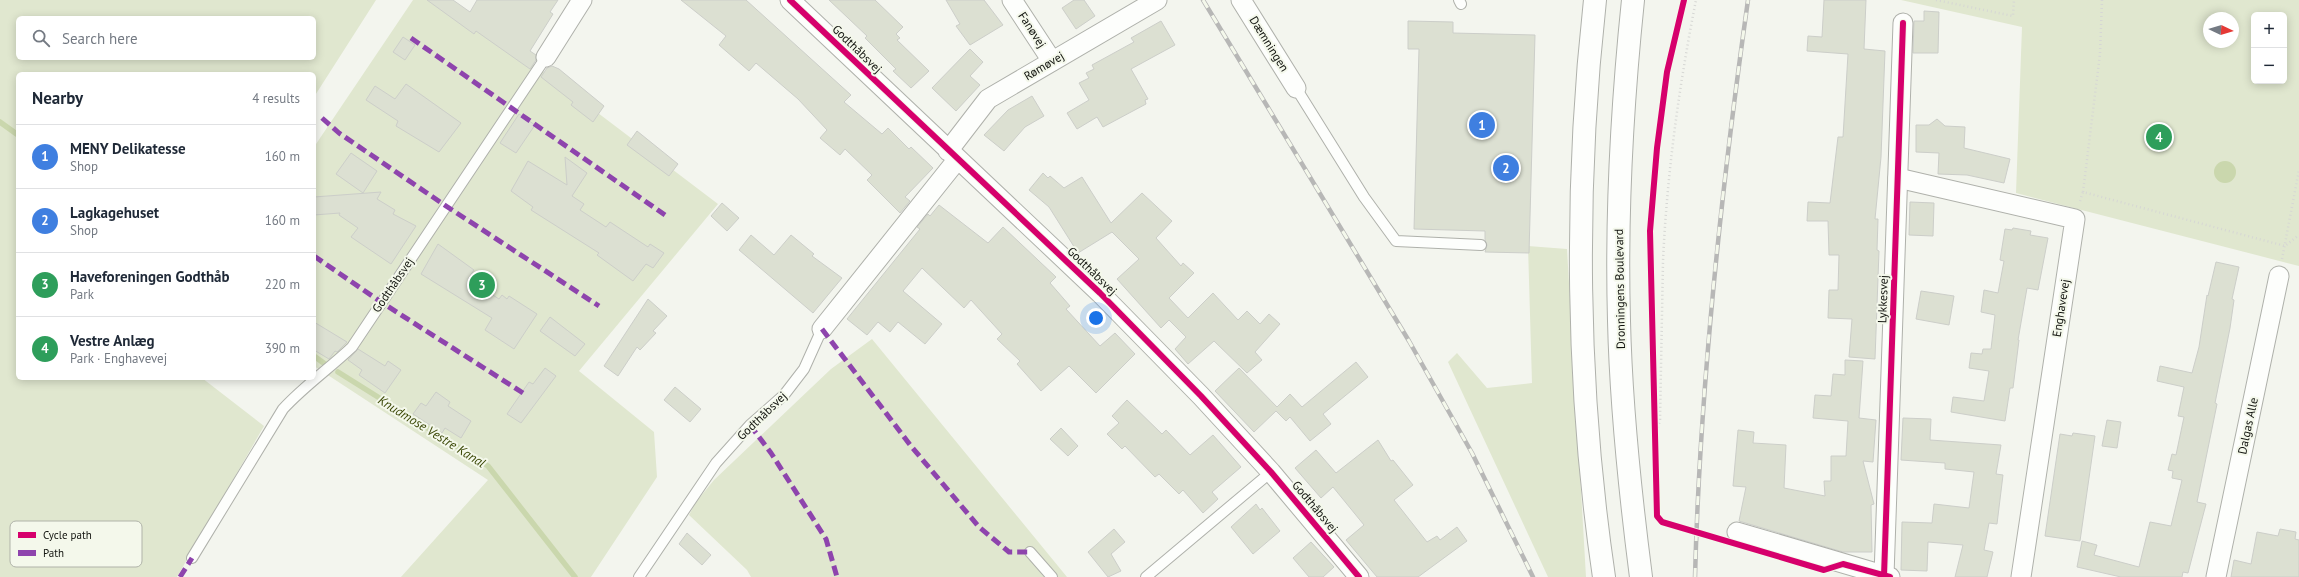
<!DOCTYPE html>
<html lang="en">
<head>
<meta charset="utf-8">
<style>
  :root { --surface:#fff; --page:#f6f6f7; --text:#1f2937; --muted:#747a83; --line:#e0e1e3; --accent:#b45309 }
  body { margin:0; font-family:"PT Sans",sans-serif; background:var(--page); color:var(--text) }
  .controls { position:absolute; right:12px; top:12px; display:grid; overflow:hidden; border-radius:6px; box-shadow:0 2px 10px #0003 }
  .controls button { width:36px; height:36px; display:grid; place-items:center; padding:0; border:0; border-bottom:1px solid var(--line); background:var(--surface); color:var(--text); font:20px sans-serif }
  .compass { position:absolute; left:2203px; top:12px; width:36px; height:36px; border-radius:50%; background:var(--surface); box-shadow:0 2px 10px #0003; rotate:94deg }
  .you { position:absolute; left:1096px; top:318px; width:14px; height:14px; margin:-10px; border:3px solid #fff; border-radius:50%; background:#1a73e8; box-shadow:0 0 0 6px #1a73e833 }
  .badge { display:grid; place-items:center; width:26px; height:26px; border-radius:50%; background:var(--accent); color:#fff; font-size:13px; font-weight:700 }
  .pin { position:absolute; translate:-50% -50%; border:2px solid #fff; box-shadow:0 1px 4px #0006 }
  .list { margin:0; padding:0; list-style:none }
  h2 { display:flex; justify-content:space-between; align-items:center; height:52px; margin:0; padding:0 16px; font-size:17px }
  h2 small { font-size:13px; font-weight:400; color:var(--muted) }
  .list li { display:grid; grid-template-columns:26px 1fr auto; gap:12px; align-items:center; box-sizing:border-box; height:64px; padding:0 16px; border-top:1px solid var(--line) }
  .list b { display:block; font-size:15px; white-space:nowrap }
  .list p { margin:0; font-size:13px; white-space:nowrap; color:var(--muted) }
  .list em { font-size:13px; font-style:normal; color:var(--muted) }
  .icon { flex:none; width:22px; height:22px; fill:none; stroke:currentColor; stroke-width:2; stroke-linecap:round; stroke-linejoin:round }
  .map { position:relative; flex:none; width:2299px; height:577px; overflow:hidden }
  .search { position:absolute; background:var(--surface); box-shadow:0 2px 10px #0003; left:16px; top:16px; width:300px; height:44px; display:flex; align-items:center; gap:10px; box-sizing:border-box; padding:0 14px; border-radius:6px; color:var(--muted); font-size:15px }
  .panel { position:absolute; background:var(--surface); box-shadow:0 2px 10px #0003; left:16px; top:72px; width:300px; height:308px; border-radius:6px }
  .map>svg:first-child { display:block }
  .green { fill:#e0e7cf; fill-rule:evenodd }
  .water { fill:#cad7ad }
  .lines { fill:none; stroke-linecap:round; stroke-linejoin:round }
  .stream { stroke:#cad7ad; stroke-width:5.5 }
  .building { fill:#dce0d2; stroke:#cccec9 }
  .lane-casing { stroke:#afb1ab; stroke-width:12 }
  .street-casing { stroke:#afb1ab; stroke-width:21 }
  .secondary-casing { stroke:#afb1ab; stroke-width:24 }
  .path { stroke:#d6d7d4; stroke-width:2.5; stroke-dasharray:1 3; stroke-linecap:butt }
  .lane { stroke:#fdfefc; stroke-width:10 }
  .street { stroke:#fdfefc; stroke-width:19 }
  .secondary { stroke:#fdfefc; stroke-width:22 }
  .rail-casing { stroke:#b7b7b6; stroke-width:4.5 }
  .rail { stroke:#f4f8eb; stroke-width:3; stroke-dasharray:9; stroke-linecap:butt }
  .quiet { stroke:#8e44ad; stroke-width:5; stroke-dasharray:10 5; stroke-linecap:butt }
  .cycleway-casing { stroke:#f4f8eb; stroke-width:8 }
  .cycleway { stroke:#d6006c; stroke-width:6 }
  .labels { text-anchor:middle; stroke-width:4; stroke-linejoin:round; paint-order:stroke }
  .street-label { font-size:12px; fill:#11130e; stroke:#f4f8eb }
  .water-label { font-size:13px; font-style:italic; fill:#3b4806; stroke:#f4f8eb }
  .key { fill:#f4f8eb; stroke:#b0b3a9; stroke-width:1 }
  .key-label { font-size:11px; fill:#11130e }
</style>
</head>
<body>
<div class="map">
<svg width="2299" height="577" viewBox="0 0 2299 577">
  <rect width="100%" height="100%" fill="#f3f5ee"/>
  <g class="green">
    <path d="M0,0H376L314,97V74H18V378H202L264,426L177,577H0ZM18,18H314V58H18Z"/>
    <path d="M413,0H449L718,204L579,371L654,432L657,477L591,577H401L488,480L314,366V147Z"/>
    <path d="M1901,0H2299V266L2016,193L2022,27ZM2254,15H2284V81H2254ZM2209,18H2233V42H2209Z"/>
    <path d="M1528,246L1567,249L1586,577H1548L1448,362L1457,353L1487,388L1532,383Z"/>
    <path d="M872,339L1067,577H751L747,570L689,515L696,502L714,480L831,369Z"/>
  </g>
  <circle class="water" cx="2225" cy="172" r="11"/>
  <g class="lines">
    <g class="stream">
      <path d="M0,122L18,135"/>
      <path d="M314,356L325,364"/>
      <path d="M338,372L488,466L575,577"/>
    </g>
  </g>
  <g class="building">
    <path d="M427,0H453L470,12L477,0H558L550,12L553,14L530,51L536,55V60L530,69L476,31L474,34Z"/>
    <path d="M681,0H746L851,95L844,102L882,134L888,128L909,149L911,147L933,168L905,197L910,201L900,213L867,180L872,175L845,149L840,155L820,138L827,130L798,99L756,63L749,71L719,45L726,36Z"/>
    <path d="M829,0H875L903,27L896,34L900,38L897,40L929,71L911,88L893,71L896,69L865,38L867,36Z"/>
    <path d="M946,0H984L1003,25L970,45L956,26L960,24Z"/>
    <path d="M1074,0H1084L1095,16L1076,29L1062,8Z"/>
    <path d="M1824,0H1866L1864,49L1885,51L1881,157L1875,219H1878L1877,250L1879,251L1875,359L1849,357L1852,319L1828,318L1829,290H1838L1839,255H1829L1828,221H1807L1808,202L1830,203L1838,137H1843L1848,54L1807,51L1808,36L1822,37Z"/>
    <path d="M1924,11L1939,12L1938,53H1913L1914,21H1924Z"/>
    <path d="M1161,21L1175,45L1131,69L1148,99L1145,100L1146,104L1103,127L1097,117L1077,129L1067,113L1089,100L1079,83L1089,78L1086,73L1094,69L1092,65L1134,42L1131,38Z"/>
    <path d="M1408,21L1453,22V33L1535,35L1529,253L1485,252L1487,245L1485,240V231L1414,229L1419,49H1408Z"/>
    <path d="M403,37L415,45L405,60L393,52Z"/>
    <path d="M970,49L983,62L970,76L980,85L956,111L932,88Z"/>
    <path d="M552,66L559,69L604,106L593,122L571,105L573,102L541,77L547,68Z"/>
    <path d="M406,84L461,123L439,152L396,126L398,121L366,100L375,86L395,99Z"/>
    <path d="M1032,96L1044,116L1025,127L1004,151L984,135L1008,110Z"/>
    <path d="M519,114L535,125L516,153L500,143Z"/>
    <path d="M1937,119L1945,126L1965,127L1964,148L2010,159L2004,183L1967,175L1938,174L1939,153L1916,152V125H1929Z"/>
    <path d="M637,131L678,164L669,176L627,145Z"/>
    <path d="M351,153L377,171L363,193L336,174Z"/>
    <path d="M565,157L587,173L572,196L584,204L580,210L606,227L610,222L648,247L650,244L664,253L653,268L646,264L633,281L597,255L599,253L531,210L533,207L511,191L528,161L567,185Z"/>
    <path d="M1043,173L1048,178L1050,176L1064,188L1082,177L1111,223L1142,193L1172,221L1156,238L1181,266L1183,263L1194,273L1169,298L1188,318L1213,293L1238,320L1247,311L1260,324L1269,314L1280,324L1255,352L1262,360L1247,373L1214,341L1188,364L1175,349L1186,337L1169,320L1161,328L1117,279L1139,259L1112,232L1078,253L1049,207L1029,190Z"/>
    <path d="M381,192L377,199L395,210L393,214L416,226L391,264L351,237L358,228L339,215L340,213L314,215V197Z"/>
    <path d="M1910,202L1934,203L1933,236L1909,235Z"/>
    <path d="M722,203L739,218L727,231L711,216Z"/>
    <path d="M939,205L988,243L1003,227L1056,277L1050,283L1070,306L1066,309L1100,346L1115,333L1135,354L1096,393L1069,366L1041,391L1017,364L1020,361L997,339L1002,334L971,300L964,308L922,268L903,291L942,324L925,344L898,322L890,332L878,322L867,335L847,319L920,229L917,227L928,214L930,216Z"/>
    <path d="M2013,228L2031,231L2030,235L2048,238L2038,290L2027,288L2018,340H2019L2013,388H2010L2005,421L1951,412L1953,397L1984,401L1989,371L1969,368L1971,353L1982,354L1983,349H1991L1995,315L1981,312L1984,290L1998,293L2004,261L2000,260L2005,229L2012,230Z"/>
    <path d="M751,235L774,255L791,235L814,254L812,256L842,278L813,313L739,250Z"/>
    <path d="M438,244L474,270L468,279L499,299L502,295L507,299L509,296L537,314L514,349L485,330L492,318L421,274Z"/>
    <path d="M2216,262L2239,267L2232,299L2234,300L2230,328L2215,403L2217,404L2197,502L2206,504L2188,573L2183,572L2182,577H2121L2077,567L2082,541L2097,545L2094,555L2139,567L2150,522L2171,526L2182,480L2172,478L2173,471L2168,470L2172,454L2176,455L2184,417L2178,416L2184,387L2157,381L2160,366L2192,373L2199,347L2207,295L2208,296Z"/>
    <path d="M1921,291L1954,296L1949,325L1916,319Z"/>
    <path d="M648,299L667,316L653,331L656,333L640,350L637,347L618,376L604,366Z"/>
    <path d="M550,317L585,344L575,356L540,331Z"/>
    <path d="M314,322L347,342L337,352L335,351L329,359L314,350Z"/>
    <path d="M358,349L385,366L388,361L401,370L385,393L359,375L362,370L348,360Z"/>
    <path d="M1845,360L1863,361L1859,418L1876,420L1873,462L1863,461L1874,504L1871,505L1872,552H1843L1739,521L1746,487L1733,486L1738,430L1754,432L1753,443L1786,445L1784,488L1825,496L1824,481H1831V456H1846L1848,421L1813,418L1815,395L1831,396L1833,374L1845,375Z"/>
    <path d="M1356,362L1368,377L1323,414L1331,424L1310,441L1290,417L1286,421L1276,411L1254,432L1215,391L1239,368L1277,407L1290,394L1302,407Z"/>
    <path d="M545,368L556,376L521,423L507,414L529,382L533,384Z"/>
    <path d="M675,387L701,409L690,422L664,400Z"/>
    <path d="M436,392L450,402L448,406L471,421L461,438L445,428L442,433L413,414L421,403L426,406Z"/>
    <path d="M1127,400L1162,434L1166,430L1190,455L1213,435L1241,467L1212,492L1218,499L1203,513L1183,490L1179,494L1159,474L1155,477L1125,446L1122,449L1107,434L1119,423L1112,416Z"/>
    <path d="M1903,418L1931,419L1930,440L2001,445L1996,474L2003,475L1997,524L1989,523L1984,550L1993,552L1987,577H1955L1963,545L1928,542L1927,571L1901,570L1902,522L1932,523L1934,504L1969,508L1974,472L1945,469V463L1901,460Z"/>
    <path d="M2107,420L2121,422L2117,448L2102,446Z"/>
    <path d="M1061,428L1078,446L1068,456L1050,439Z"/>
    <path d="M2073,433L2095,436L2080,541L2045,536L2060,434L2072,436Z"/>
    <path d="M1378,440L1391,461L1393,460L1413,485L1394,500L1427,542L1437,536L1440,540L1457,527L1467,541L1418,577H1377L1346,540L1364,525L1333,487L1321,498L1295,468L1316,450L1336,473Z"/>
    <path d="M1256,504L1260,510L1262,508L1280,531L1253,554L1231,527Z"/>
    <path d="M1114,529L1125,542L1111,554L1121,571L1108,577L1088,552Z"/>
    <path d="M2280,529L2296,532L2295,539L2299,540V577H2231L2234,560L2251,564L2257,532L2278,536Z"/>
    <path d="M687,533L711,555L702,565L679,544Z"/>
    <path d="M1311,542L1334,567L1323,577H1309L1293,558Z"/>
  </g>
  <g class="lines">
    <g class="lane-casing">
      <g id="lane">
        <path d="M1459,0L1461,4"/>
        <path d="M1296,88L1364,197L1396,241L1481,245"/>
        <path d="M1030,552L1052,577"/>
        <path d="M192,558L283,409C304,386 330,368 352,347L546,57"/>
        <path d="M639,577L716,463L750,425L784,395L804,369L822,329"/>
        <path d="M1146,577L1271,472"/>
      </g>
    </g>
    <g class="street-casing">
      <g id="street">
        <path d="M790,0L1100,293L1201,396L1271,472L1359,577"/>
        <path d="M1012,0L1052,61"/>
        <path d="M1241,0L1296,88"/>
        <path d="M546,57L582,0"/>
        <path d="M948,151L988,99L1157,0"/>
        <path d="M1898,178L2075,219L2021,577"/>
        <path d="M822,329L957,160"/>
        <path d="M1737,532L1890,577"/>
        <path d="M1884,576L1903,23"/>
        <path d="M2216,577L2279,276"/>
      </g>
    </g>
    <g class="secondary-casing">
      <g id="secondary">
        <path d="M1595,0C1574,189 1576,389 1604,577"/>
        <path d="M1633,0C1622,106 1616,214 1619,321C1621,406 1630,492 1641,577"/>
      </g>
    </g>
    <g class="path">
      <path d="M1936,0L2013,16L2014,0"/>
      <path d="M2102,0L2100,54L2083,192L2285,246L2299,235"/>
      <path d="M2080,201L2083,192"/>
      <path d="M2282,259L2299,170"/>
      <path d="M1655,435L1660,421C1661,367 1662,314 1663,261C1667,173 1679,86 1696,0"/>
    </g>
    <use href="#lane" class="lane"/>
    <use href="#street" class="street"/>
    <use href="#secondary" class="secondary"/>
    <g class="rail-casing">
      <g id="rail">
        <path d="M1203,0L1409,341L1472,453L1533,577"/>
        <path d="M1695,577C1700,384 1721,191 1748,0"/>
      </g>
    </g>
    <use href="#rail" class="rail"/>
    <g class="quiet">
      <path d="M411,38L665,215"/>
      <path d="M322,118L339,133L446,206L599,306"/>
      <path d="M314,256L381,302L523,393"/>
      <path d="M822,329L911,446L979,527L1009,552H1030"/>
      <path d="M750,425L771,453L826,539L837,577"/>
      <path d="M180,577L192,558"/>
    </g>
    <g class="cycleway-casing">
      <g id="cycleway">
        <path d="M790,0L1100,293L1201,396L1271,472L1359,577"/>
        <path d="M1684,0L1667,72L1657,148L1650,231L1657,516L1662,522L1824,570L1843,564L1890,577"/>
        <path d="M1884,576L1903,23"/>
      </g>
    </g>
    <use href="#cycleway" class="cycleway"/>
  </g>
  <g class="labels">
    <g class="street-label">
      <text transform="translate(1032 30) rotate(57)" y="4">Fanøvej</text>
      <text transform="translate(1269 44) rotate(58)" y="4">Dæmningen</text>
      <text transform="translate(857 49) rotate(44)" y="4">Godthåbsvej</text>
      <text transform="translate(1044 66) rotate(-31)" y="4">Rømøvej</text>
      <text transform="translate(1092 271) rotate(44)" y="4">Godthåbsvej</text>
      <text transform="translate(393 285) rotate(-56)" y="4">Godthåbsvej</text>
      <text transform="translate(1620 289) rotate(-91)" y="4">Dronningens Boulevard</text>
      <text transform="translate(1883 299) rotate(-88)" y="4">Lykkesvej</text>
      <text transform="translate(2061 308) rotate(-81)" y="4">Enghavevej</text>
      <text transform="translate(762 416) rotate(-44)" y="4">Godthåbsvej</text>
      <text transform="translate(2248 426) rotate(-78)" y="4">Dalgas Alle</text>
      <text transform="translate(1315 507) rotate(50)" y="4">Godthåbsvej</text>
    </g>
    <g class="water-label">
      <text transform="translate(432 431) rotate(32)" y="5">Knudmose Vestre Kanal</text>
    </g>
  </g>
  <rect x="10" y="521" width="132" height="46" rx="6" class="key"/>
  <rect x="18" y="532" width="18" height="6" fill="#d6006c"/>
  <rect x="18" y="550" width="18" height="6" fill="#8e44ad"/>
  <g class="key-label">
    <text x="43" y="539">Cycle path</text>
    <text x="43" y="557">Path</text>
  </g>
</svg>
<div class="controls">
<button>+</button>
<button>−</button>
</div>
<svg class="compass" viewBox="-18 -18 36 36"><path d="M0-13l5 13h-10z" fill="#e53935"/><path d="M0 13l5-13h-10z" fill="#747a83"/></svg>
<div class="you"></div>
<div class="pin badge" style="left:1482px;top:125px;background:#3f7fe0">1</div>
<div class="pin badge" style="left:1506px;top:168px;background:#3f7fe0">2</div>
<div class="pin badge" style="left:482px;top:285px;background:#2e9e5b">3</div>
<div class="pin badge" style="left:2159px;top:137px;background:#2e9e5b">4</div>
<div class="search"><svg class="icon" aria-label="search" viewBox="0 0 24 24"><circle cx="10" cy="10" r="6"/><path d="M15 15l6 6"/></svg>Search here</div>
<section class="panel">
<h2>Nearby<small>4 results</small></h2>
<ul class="list">
<li><span class="badge" style="background:#3f7fe0">1</span><div><b>MENY Delikatesse</b><p>Shop</p></div><em>160 m</em></li>
<li><span class="badge" style="background:#3f7fe0">2</span><div><b>Lagkagehuset</b><p>Shop</p></div><em>160 m</em></li>
<li><span class="badge" style="background:#2e9e5b">3</span><div><b>Haveforeningen Godthåb</b><p>Park</p></div><em>220 m</em></li>
<li><span class="badge" style="background:#2e9e5b">4</span><div><b>Vestre Anlæg</b><p>Park · Enghavevej</p></div><em>390 m</em></li>
</ul>
</section>
</div>
</body>
</html>
